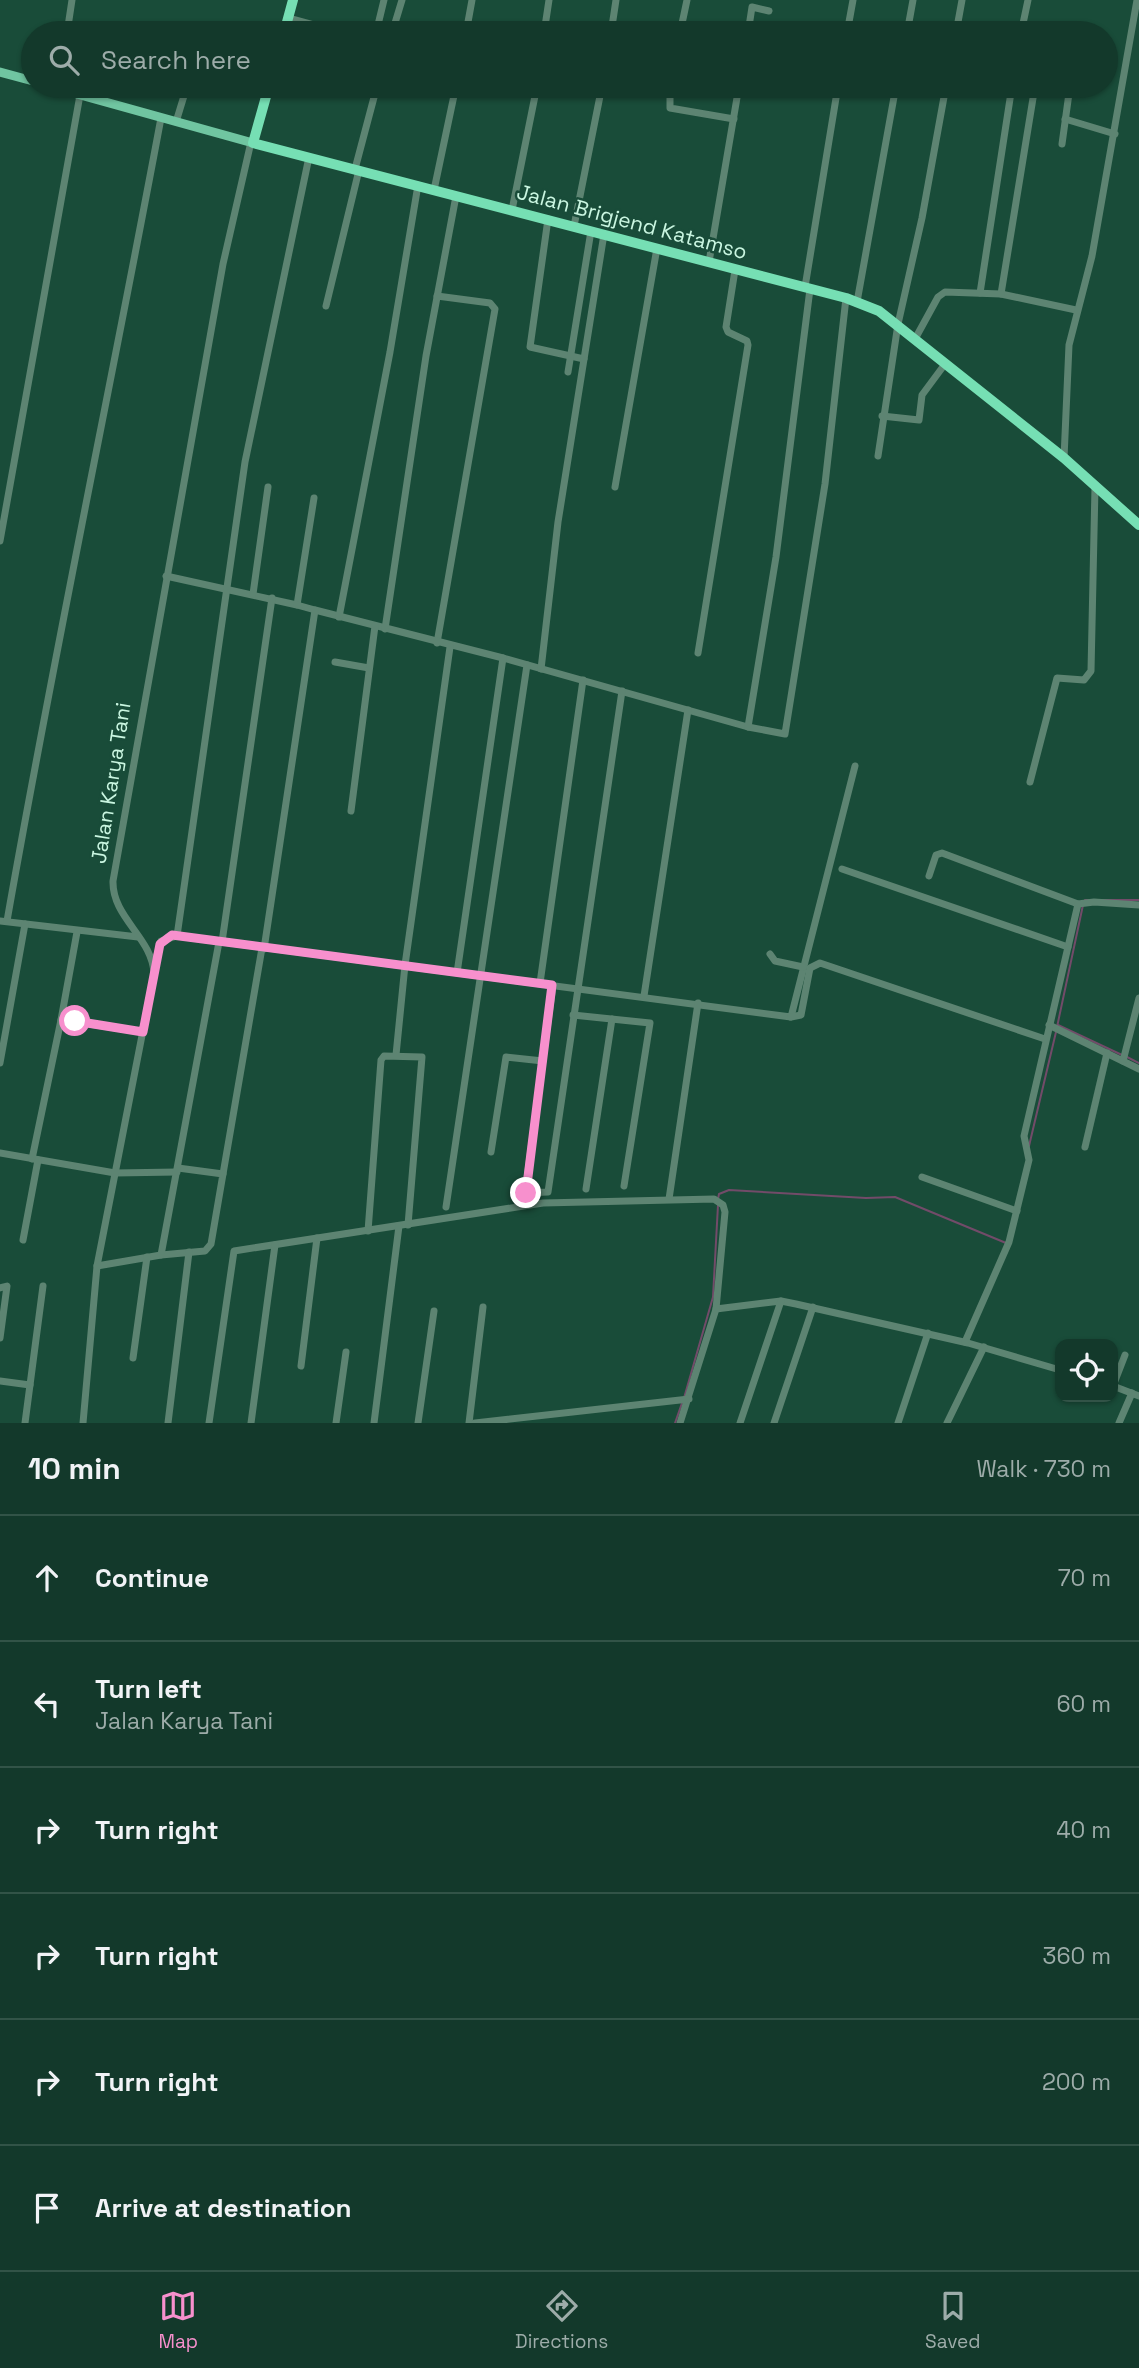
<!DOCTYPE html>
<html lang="en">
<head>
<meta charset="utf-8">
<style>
  :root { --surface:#13392b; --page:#1c4033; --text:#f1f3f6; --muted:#9daca9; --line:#325347; --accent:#f790cd }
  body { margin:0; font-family:"Space Grotesk",sans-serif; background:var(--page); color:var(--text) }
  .controls { position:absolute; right:21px; bottom:21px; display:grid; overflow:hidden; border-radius:14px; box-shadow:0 2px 5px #0004 }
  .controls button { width:63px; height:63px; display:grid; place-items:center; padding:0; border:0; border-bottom:2px solid var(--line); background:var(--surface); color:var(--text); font:35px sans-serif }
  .stop { position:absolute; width:21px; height:21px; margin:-16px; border:5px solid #f790cd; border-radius:50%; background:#fff }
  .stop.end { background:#f790cd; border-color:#fff; box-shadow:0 2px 7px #0008 }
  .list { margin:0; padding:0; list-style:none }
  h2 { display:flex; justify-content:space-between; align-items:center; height:91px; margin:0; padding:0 28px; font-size:30px }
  h2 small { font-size:23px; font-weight:400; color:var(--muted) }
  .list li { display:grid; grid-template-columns:46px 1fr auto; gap:21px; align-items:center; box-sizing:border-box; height:126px; padding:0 28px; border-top:2px solid var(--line) }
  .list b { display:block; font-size:26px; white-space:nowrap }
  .list p { margin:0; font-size:23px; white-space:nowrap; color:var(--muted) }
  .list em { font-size:23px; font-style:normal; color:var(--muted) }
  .icon { flex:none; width:38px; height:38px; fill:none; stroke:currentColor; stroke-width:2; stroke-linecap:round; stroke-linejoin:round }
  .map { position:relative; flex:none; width:1139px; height:1423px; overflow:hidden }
  .search { position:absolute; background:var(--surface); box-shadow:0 2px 5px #0004; left:21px; right:21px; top:21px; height:77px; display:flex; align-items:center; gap:18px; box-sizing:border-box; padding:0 24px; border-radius:38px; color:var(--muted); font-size:26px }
  .sheet { height:847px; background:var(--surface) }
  nav { display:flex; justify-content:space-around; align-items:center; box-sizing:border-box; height:98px; border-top:2px solid var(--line); background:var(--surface); font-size:19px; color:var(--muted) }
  nav a { display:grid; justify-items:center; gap:4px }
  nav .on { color:var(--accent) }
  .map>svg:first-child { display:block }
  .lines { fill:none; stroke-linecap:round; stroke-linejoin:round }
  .stream { stroke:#724b69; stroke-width:2 }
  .minor { stroke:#5d8472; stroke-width:7 }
  .major { stroke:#70c5a1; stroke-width:9 }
  .highway { stroke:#76dfb4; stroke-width:10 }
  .route { stroke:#f790cd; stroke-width:9 }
  .labels { text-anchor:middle; stroke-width:5; stroke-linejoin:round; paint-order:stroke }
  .street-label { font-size:21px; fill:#caf6e1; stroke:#194c39 }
</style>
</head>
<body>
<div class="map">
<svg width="1139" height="1423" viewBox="0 0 1139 1423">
  <rect width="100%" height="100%" fill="#194c39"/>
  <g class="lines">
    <g class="stream">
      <path d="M1085,900H1139"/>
      <path d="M1058,1025L1122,1055"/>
      <path d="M1057,1027L1083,905"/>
      <path d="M1127,1057L1139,1063"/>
      <path d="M1029,1146L1056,1032"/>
      <path d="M718,1199L719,1194L729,1190L866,1198L895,1197L1006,1243"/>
      <path d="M684,1398L713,1297L718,1205"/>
      <path d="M675,1423L682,1403"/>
    </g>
    <g class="minor">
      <path d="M288,18L343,33"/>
      <path d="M67,33L72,0"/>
      <path d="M376,33L384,0"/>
      <path d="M392,33L402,0"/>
      <path d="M466,33L472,0"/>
      <path d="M544,33L549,0"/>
      <path d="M611,33L616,0"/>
      <path d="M680,33L687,0"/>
      <path d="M748,33L752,7L769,11"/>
      <path d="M847,33L853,0"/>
      <path d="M907,33L913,0"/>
      <path d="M956,33L962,0"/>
      <path d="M1021,33L1028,0"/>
      <path d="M670,86V108L734,119"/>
      <path d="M776,86H779"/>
      <path d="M1035,86L1001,294L1076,310"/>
      <path d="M1065,119L1115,134"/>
      <path d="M176,122L187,86"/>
      <path d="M1062,144L1070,86"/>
      <path d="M355,169L377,86"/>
      <path d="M434,190L456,86"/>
      <path d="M512,210L537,86"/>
      <path d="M548,219L530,347L584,359"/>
      <path d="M574,226L602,86"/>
      <path d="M709,262L739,86"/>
      <path d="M805,287L838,86"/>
      <path d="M980,293L1012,86"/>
      <path d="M437,296L490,303L495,309L437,643"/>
      <path d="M857,302L896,86"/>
      <path d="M326,306L359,170"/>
      <path d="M915,339L938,297L945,292L1001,294"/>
      <path d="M568,372L591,231"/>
      <path d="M882,416L919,420L922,395L945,364"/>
      <path d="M878,456L898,324L922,218L946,86"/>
      <path d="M1064,458L1069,345L1092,256L1137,0"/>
      <path d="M615,487L657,248"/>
      <path d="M0,541L80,95"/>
      <path d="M166,576L297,605L314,498"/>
      <path d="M253,594L268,487"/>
      <path d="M315,610L503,658L748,727L785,734L825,484L846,298"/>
      <path d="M339,617L390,352L418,185"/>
      <path d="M385,629L426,356L456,196"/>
      <path d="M698,653L748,345L747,341L728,332L726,327L735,270"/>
      <path d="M335,662L369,668"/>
      <path d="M541,669L558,522L604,234"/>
      <path d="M748,727L776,557L810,289"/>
      <path d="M1030,782L1057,678L1084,680L1091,671L1095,487"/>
      <path d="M351,811L375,626"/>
      <path d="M842,869L1068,947"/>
      <path d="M929,876L936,855L942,853L1078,904"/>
      <path d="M0,921L138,937"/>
      <path d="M7,921C54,653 111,386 161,118"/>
      <path d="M177,936L791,1017L855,766"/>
      <path d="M222,942L272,598"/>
      <path d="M264,949L315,610L297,605"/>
      <path d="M770,954L775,961L803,967"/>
      <path d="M154,965L161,941L177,936L245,462L309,157"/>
      <path d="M457,973L503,658"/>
      <path d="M540,983L583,680"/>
      <path d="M553,985L525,1193L548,1192L622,691"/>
      <path d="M644,996L688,710"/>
      <path d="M573,1015L650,1023L624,1186"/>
      <path d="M791,1017L801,1015L810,968L820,963L1045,1039"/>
      <path d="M61,1020L77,932"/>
      <path d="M1049,1025L1139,1069"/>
      <path d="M396,1055L405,965L450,647"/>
      <path d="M1123,1061L1139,998"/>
      <path d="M0,1063L25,924"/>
      <path d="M1085,1147L1107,1053"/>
      <path d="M491,1152L506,1057L543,1061"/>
      <path d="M0,1153L115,1173L177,1172"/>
      <path d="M32,1159L61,1020L143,1032"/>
      <path d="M223,1174L262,948"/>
      <path d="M922,1177L1017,1211"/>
      <path d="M586,1189L612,1019"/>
      <path d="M669,1199L698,1003"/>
      <path d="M446,1207L527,665"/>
      <path d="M368,1231L381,1060L384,1056L422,1057L408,1225"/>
      <path d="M23,1240L38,1160"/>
      <path d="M161,1255L205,1251L211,1244L223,1174L178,1168"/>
      <path d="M97,1266L161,1255L219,942"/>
      <path d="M0,1288L7,1286L0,1338"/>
      <path d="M716,1309L781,1301L796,1304L968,1343L1060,1370"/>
      <path d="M965,1342L1009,1242L1029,1160L1024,1136L1078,904L1094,902L1139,905"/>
      <path d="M1125,1355L1113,1386L1139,1396"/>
      <path d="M133,1358L147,1257"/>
      <path d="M301,1366L317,1238"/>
      <path d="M0,1381L30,1385"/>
      <path d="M25,1423L43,1286"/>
      <path d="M83,1423L97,1266L154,974C153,938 112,918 113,881L223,264L251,142"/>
      <path d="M168,1423L189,1252"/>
      <path d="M209,1423L234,1251L543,1203L714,1199L723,1205L725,1212L716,1309L680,1423"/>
      <path d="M251,1423L275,1245"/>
      <path d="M336,1423L346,1352"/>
      <path d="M374,1423L399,1226"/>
      <path d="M418,1423L434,1311"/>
      <path d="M469,1423L483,1307"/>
      <path d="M475,1423L689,1399"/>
      <path d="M740,1423L781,1301"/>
      <path d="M774,1423L813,1307"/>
      <path d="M898,1423L928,1333"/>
      <path d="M947,1423L984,1347"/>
      <path d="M1119,1423L1132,1393"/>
    </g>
    <g class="major">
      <path d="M0,72L33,81"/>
      <path d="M48,86L253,143"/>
    </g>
    <g class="highway">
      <path d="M284,33L293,0"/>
      <path d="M269,86L253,143L846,298L879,311L1064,458L1139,525"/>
    </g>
  </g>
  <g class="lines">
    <path class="route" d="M75,1021L143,1032L160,944L172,935L552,985L526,1193"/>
  </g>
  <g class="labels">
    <g class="street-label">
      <text transform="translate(632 222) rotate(15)" y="7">Jalan Brigjend Katamso</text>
      <text transform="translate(111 783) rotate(-81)" y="7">Jalan Karya Tani</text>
    </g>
  </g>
</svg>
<div class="controls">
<button><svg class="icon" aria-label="locate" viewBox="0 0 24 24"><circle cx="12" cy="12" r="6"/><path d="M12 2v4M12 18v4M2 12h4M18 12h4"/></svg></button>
</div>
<div class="stop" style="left:75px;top:1021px"></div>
<div class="stop end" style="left:526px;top:1193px"></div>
<div class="search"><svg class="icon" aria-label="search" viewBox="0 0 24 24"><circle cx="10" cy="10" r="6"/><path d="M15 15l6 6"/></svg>Search here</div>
</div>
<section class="sheet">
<h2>10 min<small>Walk · 730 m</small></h2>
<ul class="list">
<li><svg class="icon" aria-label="ahead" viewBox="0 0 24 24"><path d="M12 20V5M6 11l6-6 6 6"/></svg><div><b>Continue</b></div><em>70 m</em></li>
<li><svg class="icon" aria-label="left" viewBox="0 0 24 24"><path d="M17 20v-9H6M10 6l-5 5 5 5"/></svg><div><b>Turn left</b><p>Jalan Karya Tani</p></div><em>60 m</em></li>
<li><svg class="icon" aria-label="right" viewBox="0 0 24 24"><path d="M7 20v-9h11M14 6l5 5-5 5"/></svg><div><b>Turn right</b></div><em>40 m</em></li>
<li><svg class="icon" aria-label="right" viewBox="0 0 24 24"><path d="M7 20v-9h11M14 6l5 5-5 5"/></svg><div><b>Turn right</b></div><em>360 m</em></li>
<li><svg class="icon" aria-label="right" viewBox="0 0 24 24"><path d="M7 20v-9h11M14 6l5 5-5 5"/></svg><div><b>Turn right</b></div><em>200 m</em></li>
<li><svg class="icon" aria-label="arrive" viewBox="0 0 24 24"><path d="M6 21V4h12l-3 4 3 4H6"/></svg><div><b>Arrive at destination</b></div></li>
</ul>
</section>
<nav>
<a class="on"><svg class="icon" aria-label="map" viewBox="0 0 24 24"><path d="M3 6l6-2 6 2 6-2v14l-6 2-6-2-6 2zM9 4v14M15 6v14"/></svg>Map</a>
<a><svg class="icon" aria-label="directions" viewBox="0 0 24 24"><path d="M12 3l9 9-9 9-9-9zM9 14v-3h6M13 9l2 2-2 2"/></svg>Directions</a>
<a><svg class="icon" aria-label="saved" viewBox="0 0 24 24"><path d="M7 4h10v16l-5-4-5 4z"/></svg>Saved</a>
</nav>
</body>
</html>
